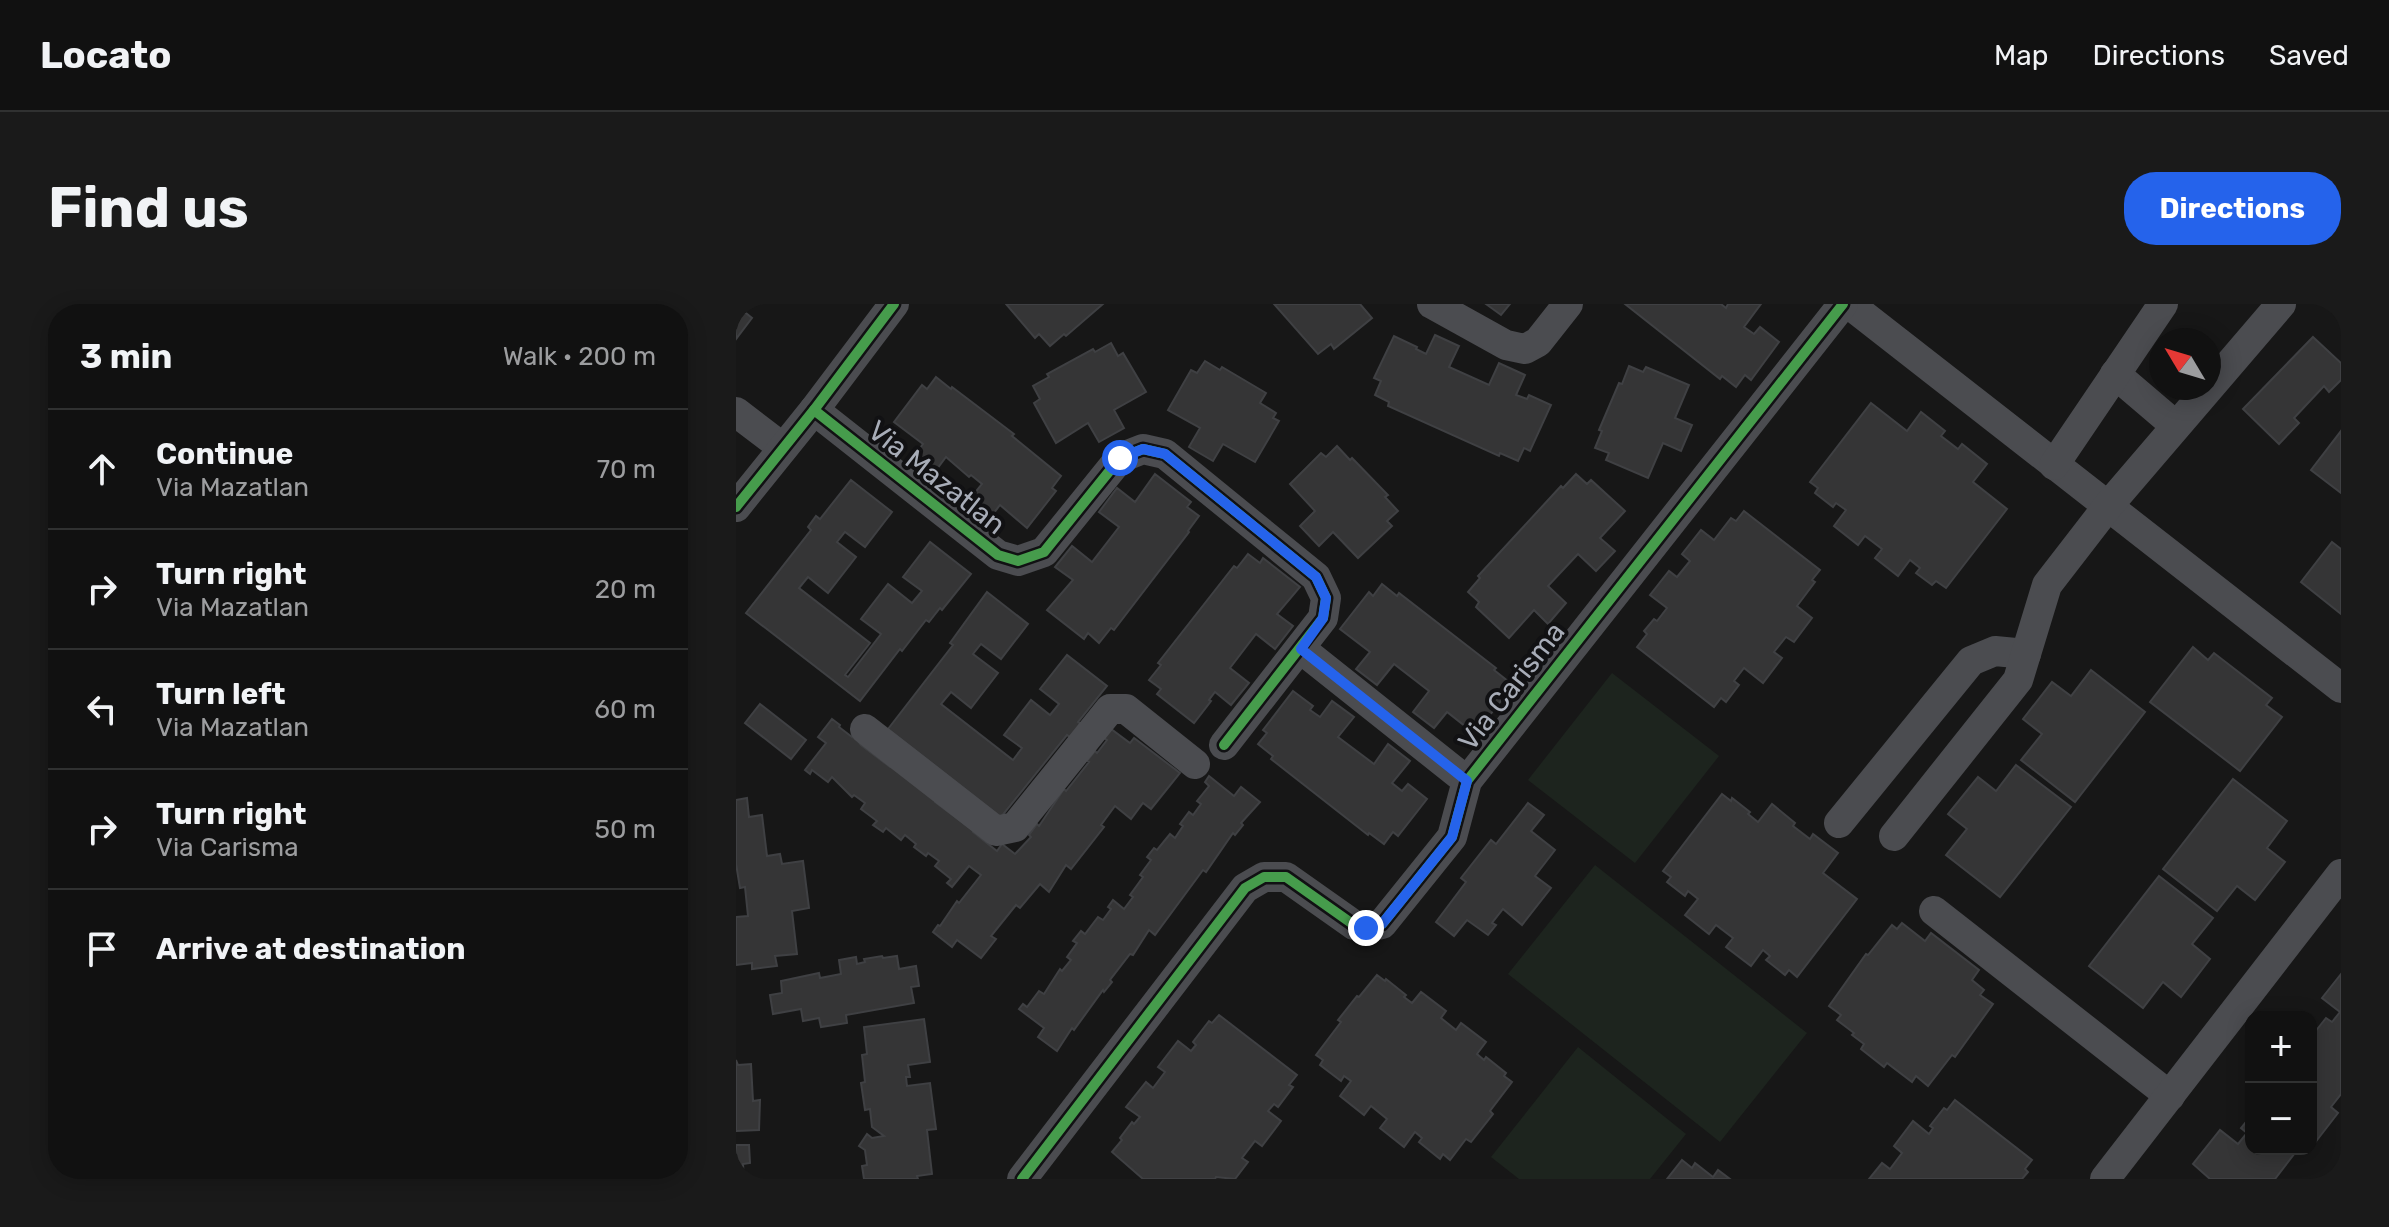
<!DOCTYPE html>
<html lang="en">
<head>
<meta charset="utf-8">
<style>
  :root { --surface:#111; --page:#1a1a1a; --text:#f1f3f6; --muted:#9c9d9f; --line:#303131; --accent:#2563eb }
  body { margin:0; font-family:Rubik,sans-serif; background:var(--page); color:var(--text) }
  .controls { position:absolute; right:24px; bottom:24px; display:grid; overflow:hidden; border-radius:16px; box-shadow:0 4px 20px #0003 }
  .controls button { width:72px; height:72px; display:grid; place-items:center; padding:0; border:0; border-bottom:2px solid var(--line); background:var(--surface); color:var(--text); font:40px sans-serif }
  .compass { position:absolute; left:1413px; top:24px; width:72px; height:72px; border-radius:50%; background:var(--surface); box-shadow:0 4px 20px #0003; rotate:308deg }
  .stop { position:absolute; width:24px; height:24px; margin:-18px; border:6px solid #2563eb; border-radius:50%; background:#fff }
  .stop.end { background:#2563eb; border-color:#fff; box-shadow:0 2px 8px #0008 }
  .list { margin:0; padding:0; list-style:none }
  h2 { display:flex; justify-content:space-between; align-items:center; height:104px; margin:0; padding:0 32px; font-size:34px }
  h2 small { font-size:26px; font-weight:400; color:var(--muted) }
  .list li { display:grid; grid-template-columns:52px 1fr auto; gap:24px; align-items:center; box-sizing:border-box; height:120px; padding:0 32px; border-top:2px solid var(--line) }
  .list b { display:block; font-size:30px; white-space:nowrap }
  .list p { margin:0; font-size:26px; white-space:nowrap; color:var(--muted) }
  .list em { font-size:26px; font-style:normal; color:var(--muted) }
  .icon { flex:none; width:44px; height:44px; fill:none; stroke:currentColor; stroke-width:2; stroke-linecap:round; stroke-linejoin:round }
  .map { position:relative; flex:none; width:1605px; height:875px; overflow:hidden; border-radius:32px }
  header { display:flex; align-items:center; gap:48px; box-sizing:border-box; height:112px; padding:0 40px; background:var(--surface); border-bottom:2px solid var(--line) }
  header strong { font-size:38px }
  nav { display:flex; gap:44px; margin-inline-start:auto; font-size:28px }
  .intro { display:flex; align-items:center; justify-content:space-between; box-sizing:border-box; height:192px; padding:0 48px }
  h1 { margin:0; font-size:56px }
  .button { padding:20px 36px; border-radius:32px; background:var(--accent); color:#fff; font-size:28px; font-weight:700 }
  main { display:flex; gap:48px; padding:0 48px }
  aside { flex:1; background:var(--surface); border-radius:32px; box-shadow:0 4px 20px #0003 }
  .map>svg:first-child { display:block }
  .green { fill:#1d241e }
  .building { fill:#353536; stroke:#3f4043; stroke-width:2 }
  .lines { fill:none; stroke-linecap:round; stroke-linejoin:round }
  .minor { stroke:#4b4c50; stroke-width:30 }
  .cycleway-casing { stroke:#111113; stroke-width:15 }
  .cycleway { stroke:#469c4c; stroke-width:10 }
  .route { stroke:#2563eb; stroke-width:10 }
  .labels { text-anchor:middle; stroke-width:8; stroke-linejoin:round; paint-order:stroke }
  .street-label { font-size:28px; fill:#a8adb8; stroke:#111113 }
</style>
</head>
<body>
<header>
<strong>Locato</strong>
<nav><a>Map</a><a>Directions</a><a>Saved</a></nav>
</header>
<div class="intro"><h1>Find us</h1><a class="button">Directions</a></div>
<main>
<aside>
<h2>3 min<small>Walk · 200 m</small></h2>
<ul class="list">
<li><svg class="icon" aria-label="ahead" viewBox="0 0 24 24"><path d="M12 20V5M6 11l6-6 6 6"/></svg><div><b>Continue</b><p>Via Mazatlan</p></div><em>70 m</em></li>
<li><svg class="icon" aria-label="right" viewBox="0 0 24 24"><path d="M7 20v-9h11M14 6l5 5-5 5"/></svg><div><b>Turn right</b><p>Via Mazatlan</p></div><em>20 m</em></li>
<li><svg class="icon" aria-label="left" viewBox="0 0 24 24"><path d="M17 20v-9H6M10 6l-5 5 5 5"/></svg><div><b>Turn left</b><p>Via Mazatlan</p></div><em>60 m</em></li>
<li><svg class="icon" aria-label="right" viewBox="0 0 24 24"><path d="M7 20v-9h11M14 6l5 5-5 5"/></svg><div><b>Turn right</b><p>Via Carisma</p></div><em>50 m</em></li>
<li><svg class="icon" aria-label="arrive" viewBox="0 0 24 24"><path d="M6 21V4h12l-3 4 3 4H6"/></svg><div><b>Arrive at destination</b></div></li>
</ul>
</aside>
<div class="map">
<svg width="1605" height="875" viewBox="0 0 1605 875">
  <rect width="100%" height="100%" fill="#171717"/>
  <g class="green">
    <path d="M876,369L983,452L899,559L792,476Z"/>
    <path d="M859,561L1071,729L984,838L772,670Z"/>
    <path d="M842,743L950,830L914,875H783L755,853Z"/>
  </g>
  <g class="building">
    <path d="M270,0H367L330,32L328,30L314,42L303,30L299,34Z"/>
    <path d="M538,0H624L636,14L598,45L595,40L582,50Z"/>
    <path d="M750,0H774L765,11Z"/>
    <path d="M889,0H985L990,4L992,0H1025L1008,23L1018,30L1024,23L1043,38L1015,76L1009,71L1000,83L986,72L984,75Z"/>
    <path d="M0,1L16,14L0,35Z"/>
    <path d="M699,31L723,42L713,63L753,81L763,59L789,71L780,91L791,95L793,91L815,101L794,147L788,144L782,157L764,149L763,152L652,102L653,98L639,91L645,77L638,74L658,32L681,43L680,45L690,50Z"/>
    <path d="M1577,33L1605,59V76L1593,88L1588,82L1558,114L1563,119L1543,140L1507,105Z"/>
    <path d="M375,39L382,52L387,49L410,88L378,106L388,124L363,138L352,119L320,139L298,99L304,95L297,82L313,73L311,70L357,45L359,48Z"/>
    <path d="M469,57L484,66L486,63L530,89L524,99L540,109L537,114L543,117L519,158L487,140L477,157L453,143L464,124L432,106L455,66L461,69Z"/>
    <path d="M893,62L907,68L910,63L953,81L939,114L956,121L945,147L927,139L912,174L870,156L873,149L859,144L866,127L863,126L883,79L886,80Z"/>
    <path d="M200,73L215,85L216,83L278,130L276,132L325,172L316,184L320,187L291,224L264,201L251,218L229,201L246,180L235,171L233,173L210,153L195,173L174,157L187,140L158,118L186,81L191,85Z"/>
    <path d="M1135,99L1171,127L1185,108L1209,127L1205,132L1222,145L1226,140L1251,160L1237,178L1271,205L1210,284L1200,277L1196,281L1180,269L1184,264L1174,256L1162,272L1139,254L1146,245L1129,232L1122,241L1098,222L1110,206L1100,199L1097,203L1079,189L1082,184L1074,178Z"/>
    <path d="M1605,127V189L1575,166Z"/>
    <path d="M601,142L614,156L616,154L652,191L649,193L662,207L651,217L656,222L622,254L597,228L583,242L564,222L579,207L554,180L585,149L590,153Z"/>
    <path d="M419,170L455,198L451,203L463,212L452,227L453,228L378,326L375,324L363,339L352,329L348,335L311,306L337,276L319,263L336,242L356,258L383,223L363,208L381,184L399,198Z"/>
    <path d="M840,170L851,180L855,176L889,207L864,234L879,247L860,267L842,250L812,282L830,299L812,320L798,306L773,334L740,303L743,298L732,288L744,274L742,272L825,182L827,184Z"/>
    <path d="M115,176L156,208L129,243L109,228L101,238L120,253L92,289L72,273L63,284L134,339L109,371L112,373L145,330L125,315L152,280L176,299L186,287L167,273L194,238L235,270L206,306L204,304L193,318L190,316L166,347L164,345L124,397L10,309L75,226L72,223L80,212L84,215Z"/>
    <path d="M1008,207L1084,266L1076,276L1079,278L1061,302L1076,314L1058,338L1050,333L1038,348L1046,354L1027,379L1008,364L998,377L1003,381L990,398L985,394L978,403L901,343L911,330L908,327L918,315L921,317L931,304L914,291L933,267L941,273L954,257L946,250L965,226L978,236L995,214L1000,217Z"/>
    <path d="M1596,238L1605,245V310L1565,278Z"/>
    <path d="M512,250L524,259L527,254L564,283L541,310L557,322L539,345L520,330L494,364L513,379L495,401L479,388L473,396L475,397L458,419L421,390L425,385L413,376L425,361L422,359L498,262L501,264Z"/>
    <path d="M646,280L661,292L663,289L760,364L758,366L773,378L764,390L768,393L739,430L711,408L698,424L677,408L693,387L658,360L641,381L620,365L634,348L604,325L633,288L637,292Z"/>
    <path d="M251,288L292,320L265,355L245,340L237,350L262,369L235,404L215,388L205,400L277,456L286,444L268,431L295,396L314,411L323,400L304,385L331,351L371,382L342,418L345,420L335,434L331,431L265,513L152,425L217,341L214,339Z"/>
    <path d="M1457,343L1472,356L1478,349L1536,394L1530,401L1546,413L1504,467L1414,398Z"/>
    <path d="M1355,366L1409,408L1339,498L1285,456L1306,430L1287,415L1316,378L1335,392Z"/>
    <path d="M557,387L577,402L574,406L584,413L596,397L618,413L602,433L638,460L652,440L674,457L656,479L666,487L672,480L691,495L662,532L657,528L648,540L633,529L632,531L535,455L537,452L522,440L531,429L527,426Z"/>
    <path d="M24,400L70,436L55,455L9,419Z"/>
    <path d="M96,415L104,421L103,423L116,433L117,431L125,441L154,463L156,461L200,496L199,498L238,527L237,528L261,547L266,540L279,550L295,533L293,531L301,520L303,522L328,485L330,487L353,458L351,457L359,447L361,449L371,436L368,434L375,425L394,439L398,434L444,469L415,505L407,499L395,515L379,502L365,521L368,523L335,565L330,561L313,588L304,580L284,604L280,601L255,632L260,635L245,654L221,636L216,643L197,628L202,621L204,622L221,597L223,599L245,571L233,562L216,583L211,579L215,575L199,562L203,557L192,549L190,552L178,543L180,540L169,531L165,536L150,524L147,528L137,521L141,517L125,505L129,499L118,491L116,493L96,473L92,478L76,466L74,470L69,466L90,439L82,433Z"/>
    <path d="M1280,461L1335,503L1264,593L1210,551L1231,525L1212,510L1242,473L1260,487Z"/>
    <path d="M473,472L498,492L505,483L524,498L505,519L507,521L499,531L497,529L470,568L467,566L419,631L413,626L397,651L394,650L374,676L376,678L368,688L367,686L338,726L336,724L321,747L302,733L308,724L283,705L287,700L291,703L303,687L308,690L324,665L326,667L335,656L331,653L341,639L337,637L345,627L349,630L362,613L367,616L375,605L372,603L377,596L388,605L397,593L394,591L407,573L404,571L415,556L411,553L418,544L421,546L434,530L439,534L447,522L444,520L453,508L457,511L465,500L461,497L473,482L469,478Z"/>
    <path d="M1497,475L1551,517L1531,544L1549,558L1519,596L1501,582L1481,607L1427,565Z"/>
    <path d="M986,490L995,497L996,494L1014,508L1012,510L1022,518L1036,500L1059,519L1057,522L1074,535L1077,530L1102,549L1087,569L1121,595L1061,673L1053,666L1049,671L1030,656L1034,652L1027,646L1015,662L990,643L997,634L980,621L973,630L949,611L962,595L952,587L949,592L931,578L935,573L927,567Z"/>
    <path d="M11,494L13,513L26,511L31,552L44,550L46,560L67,557L73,604L56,607L61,650L39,652L41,662L16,665V659L0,661V613L12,612L9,583L4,584L0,560V496Z"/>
    <path d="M792,499L808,511L795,527L819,546L799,572L815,584L786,621L767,605L756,619L760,621L752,631L731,616L718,632L700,618L730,578L725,574L755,536L760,540Z"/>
    <path d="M1423,572L1477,614L1456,640L1474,655L1445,693L1427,678L1407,704L1353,662Z"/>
    <path d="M1166,619L1189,637L1195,629L1243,666L1236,676L1248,686L1244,691L1257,700L1219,753L1216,751L1192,782L1180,772L1176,778L1151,759L1148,763L1125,745L1128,740L1116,731L1118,729L1101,716L1105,711L1093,702L1130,650L1132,651L1156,621L1161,625Z"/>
    <path d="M146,652L147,654L161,652L163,665L180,662L183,682L175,683L178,699L110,711L111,719L85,723L83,714L67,717L65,705L37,710L34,691L46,689L45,677L83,669L84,674L105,670L103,656L120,653L121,660L129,658L128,655Z"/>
    <path d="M1605,670V790L1595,803L1602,809L1578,840L1575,838V733L1590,714L1596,718L1604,708L1586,694Z"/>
    <path d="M641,671L649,677L650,675L670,691L668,693L676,699L685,688L710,707L705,714L720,726L725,719L750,738L741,750L748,756L750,753L770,769L768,772L776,778L754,807L757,810L735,838L730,835L714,856L707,850L704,855L683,838L686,834L679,828L668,843L644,824L651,815L635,802L628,811L604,792L615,777L608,772L605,777L584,761L587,756L580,751L605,718L602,716L621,692L623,693Z"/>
    <path d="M483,711L561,771L553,781L557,783L542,803L538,800L532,807L545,817L526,842L519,837L506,854L512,858L499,875L480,873L479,875H407L376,848L386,836L384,834L396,818L398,820L404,813L390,803L410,778L417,784L429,768L422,763L442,737L455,747L460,741L457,738L473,717L476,719Z"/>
    <path d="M188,715L194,758L172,761L174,773H170L171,782L194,779L200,825L191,826L196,870L181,872L182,875H128L126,862L131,861L129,846L123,842L131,830L136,834L148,832L136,823L134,805L129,806L125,779L129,778L126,751L131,750L128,723Z"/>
    <path d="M0,756L2,761L15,760L17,797L24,796L23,826L0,827Z"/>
    <path d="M1219,796L1296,856L1289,865L1292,868L1286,875H1133L1146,859L1154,865L1166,849L1158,842L1177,817L1193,830L1197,824L1194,822L1208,804L1211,806Z"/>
    <path d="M1514,813L1515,845H1554L1559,849L1539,875H1474L1457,860L1484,826L1502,840L1511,829L1505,824Z"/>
    <path d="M0,841H13L14,859L7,860L8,875H0Z"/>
    <path d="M946,856L956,864L959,859L977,873L982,866L994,875H931Z"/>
  </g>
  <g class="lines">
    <g class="minor">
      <path d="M696,0L770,41L789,45L802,38L832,0"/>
      <path d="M1113,0L1605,384"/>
      <path d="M1379,70L1440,122"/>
      <path d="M78,106L262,251L282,257L308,248L384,154L407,145L429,150L580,273L590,294L587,314L488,441"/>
      <path d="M0,108L47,144"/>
      <path d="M1318,161L1427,0"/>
      <path d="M0,203L78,106L158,0"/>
      <path d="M565,345L731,477"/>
      <path d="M129,425L260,527L279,523L374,405H390L459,460"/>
      <path d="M1103,519L1235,357L1259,347L1290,350"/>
      <path d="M1158,532L1282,376L1311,281L1372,202L1545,0"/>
      <path d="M1198,607L1434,792"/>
      <path d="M286,875L509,584L528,573H550L618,621L630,624L646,620L716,533L731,477L1107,0"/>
      <path d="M1369,875L1605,570"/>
    </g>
    <g class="cycleway-casing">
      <g id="cycleway">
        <path d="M78,106L262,251L282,257L308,248L384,154L407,145L429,150L580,273L590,294L587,314L488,441"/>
        <path d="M0,203L78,106L158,0"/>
        <path d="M286,875L509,584L528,573H550L618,621L630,624L646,620L716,533L731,477L1107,0"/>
      </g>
    </g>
    <use href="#cycleway" class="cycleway"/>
  </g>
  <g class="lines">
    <path class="route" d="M384,154L407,145L429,150L580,273L590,294L587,314L565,345L731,477L716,533L646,620L630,624"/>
  </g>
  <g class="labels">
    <g class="street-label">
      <text transform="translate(201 173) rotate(38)" y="10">Via Mazatlan</text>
      <text transform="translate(775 382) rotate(-52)" y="10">Via Carisma</text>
    </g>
  </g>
</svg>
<div class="controls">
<button>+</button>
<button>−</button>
</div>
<svg class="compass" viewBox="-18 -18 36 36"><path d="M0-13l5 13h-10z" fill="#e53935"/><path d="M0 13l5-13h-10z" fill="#9c9d9f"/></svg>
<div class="stop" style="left:384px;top:154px"></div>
<div class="stop end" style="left:630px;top:624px"></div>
</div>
</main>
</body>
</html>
